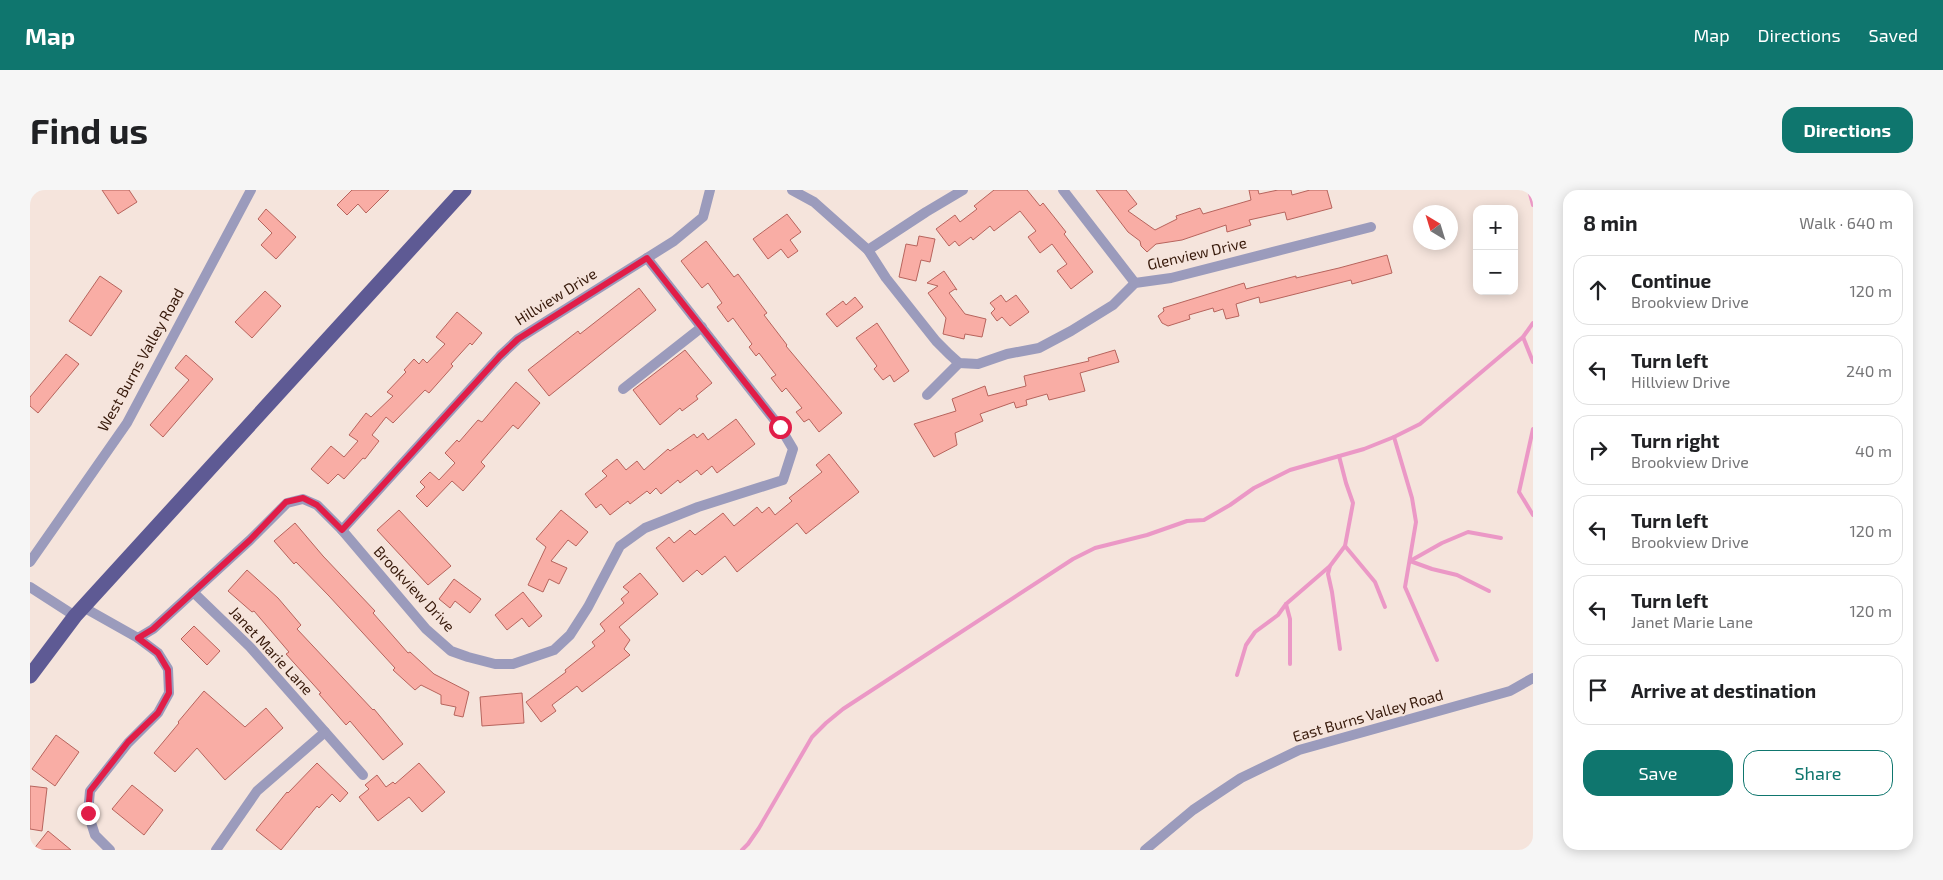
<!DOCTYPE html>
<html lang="en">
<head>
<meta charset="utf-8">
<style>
  :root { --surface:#fff; --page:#f6f6f6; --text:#202124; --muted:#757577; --line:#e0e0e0; --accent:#0f766e }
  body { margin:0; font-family:"Exo 2",sans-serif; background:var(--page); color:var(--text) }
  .controls { position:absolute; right:15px; top:15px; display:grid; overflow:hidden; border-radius:10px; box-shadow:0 2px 12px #0003 }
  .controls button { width:45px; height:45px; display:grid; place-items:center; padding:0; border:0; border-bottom:1px solid var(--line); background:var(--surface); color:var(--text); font:25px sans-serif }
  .compass { position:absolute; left:1383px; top:15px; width:45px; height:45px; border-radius:50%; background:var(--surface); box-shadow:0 2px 12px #0003; rotate:322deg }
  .stop { position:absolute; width:15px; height:15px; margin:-11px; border:4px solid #e11d48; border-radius:50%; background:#fff }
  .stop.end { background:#e11d48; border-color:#fff; box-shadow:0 1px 5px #0008 }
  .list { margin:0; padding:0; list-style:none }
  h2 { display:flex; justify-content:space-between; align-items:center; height:65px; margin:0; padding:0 20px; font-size:21px }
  h2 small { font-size:16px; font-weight:400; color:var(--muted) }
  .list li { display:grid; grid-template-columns:32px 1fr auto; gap:15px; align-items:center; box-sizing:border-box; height:70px; margin:0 10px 10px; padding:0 10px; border:1px solid var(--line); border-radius:15px }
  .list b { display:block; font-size:19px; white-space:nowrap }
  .list p { margin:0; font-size:16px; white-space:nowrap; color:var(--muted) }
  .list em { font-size:16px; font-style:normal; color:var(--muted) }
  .actions { display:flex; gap:10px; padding:15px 20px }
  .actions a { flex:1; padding:11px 0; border:1px solid var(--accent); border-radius:15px; text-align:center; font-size:18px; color:var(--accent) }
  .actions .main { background:var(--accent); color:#fff }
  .icon { flex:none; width:28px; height:28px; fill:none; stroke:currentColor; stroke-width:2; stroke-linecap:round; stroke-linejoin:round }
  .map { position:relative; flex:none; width:1503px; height:660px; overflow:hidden; border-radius:15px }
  header { display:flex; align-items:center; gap:30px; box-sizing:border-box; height:70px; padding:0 25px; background:var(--accent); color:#fff }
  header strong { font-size:24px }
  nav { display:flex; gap:28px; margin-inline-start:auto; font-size:18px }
  .intro { display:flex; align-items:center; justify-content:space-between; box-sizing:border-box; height:120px; padding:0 30px }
  h1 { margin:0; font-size:35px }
  .button { padding:12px 22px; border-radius:15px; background:var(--accent); color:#fff; font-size:18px; font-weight:700 }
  main { display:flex; gap:30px; padding:0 30px }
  aside { flex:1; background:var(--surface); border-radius:15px; box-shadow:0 2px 12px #0003 }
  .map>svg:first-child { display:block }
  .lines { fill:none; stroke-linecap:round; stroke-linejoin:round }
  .stream { stroke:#eb98c6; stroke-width:4 }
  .building { fill:#f9ada5; stroke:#b7645d }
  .street { stroke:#9b9bbc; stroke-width:10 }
  .primary { stroke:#5e5a94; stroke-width:15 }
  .route { stroke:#e11d48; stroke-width:6 }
  .labels { text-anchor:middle; stroke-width:4; stroke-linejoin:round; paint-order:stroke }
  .street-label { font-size:15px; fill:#361809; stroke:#f5e4dc }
</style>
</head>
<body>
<header>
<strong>Map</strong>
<nav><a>Map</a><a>Directions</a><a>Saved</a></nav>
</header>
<div class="intro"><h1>Find us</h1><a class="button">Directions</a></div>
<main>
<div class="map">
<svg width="1503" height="660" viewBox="0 0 1503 660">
  <rect width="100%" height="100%" fill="#f5e4dc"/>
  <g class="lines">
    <g class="stream">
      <path d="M1499,0L1503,15"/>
      <path d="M1493,147L1503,172"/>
      <path d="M1503,239L1489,302L1503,325"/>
      <path d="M1364,247L1382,308L1386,332L1375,397L1407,470"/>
      <path d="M1315,356L1345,392L1355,417"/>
      <path d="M1380,371L1412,353L1438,342L1471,348"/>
      <path d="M1380,371L1402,379L1427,385L1459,401"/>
      <path d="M1300,376L1298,384L1302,402L1310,459"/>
      <path d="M1256,414L1260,429V474"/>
      <path d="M1207,485L1216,455L1225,442L1248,425L1256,414L1300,376L1315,356L1323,313L1316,293L1309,266"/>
      <path d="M712,660L718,654L729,638L782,547L796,533L813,519L1043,369L1065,358L1117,345L1157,331L1174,330L1200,315L1224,298L1260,280L1334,259L1364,247L1390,234L1493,147L1503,133"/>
    </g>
  </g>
  <g class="building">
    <path d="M72,0H99L107,12L88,24Z"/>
    <path d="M322,0H359L336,23L328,14L317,25L307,15Z"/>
    <path d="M964,0H997L1010,16L1013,13L1036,42L1034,44L1063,82L1041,99L1027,81L1037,74L1022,54L1010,63L998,47L1006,41L990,21L964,41L960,36L943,50L941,47L929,56L925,51L919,56L906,39L925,25L930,32L947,19L944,16Z"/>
    <path d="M1066,0H1096L1107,14L1098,21L1125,40L1147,29L1146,26L1170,18L1173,24L1221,10L1219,0H1228L1229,4L1248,0H1261L1262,5L1280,0H1297L1302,18L1257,30L1255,22L1219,30L1221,35L1197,42L1196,35L1152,50L1126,54L1117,62L1111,56L1110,51L1098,42Z"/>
    <path d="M236,19L266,47L246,69L231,55L242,43L228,29Z"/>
    <path d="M757,24L771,42L760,50L768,61L758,68L751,59L738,69L723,49Z"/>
    <path d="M889,46L905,49L900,72L891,70L886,91L869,87L876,54L887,56Z"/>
    <path d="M676,51L704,87L708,84L737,123L734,125L757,155L756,156L812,223L789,242L779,229L774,232L766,222L772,218L756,198L752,202L741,188L746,185L729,163L726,166L719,157L722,154L703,128L698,132L687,117L692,113L678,93L672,98L651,71Z"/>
    <path d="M1357,65L1362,83L1322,94L1321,90L1230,113L1229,107L1206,114L1209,126L1196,129L1193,119L1184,122L1183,118L1159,125L1160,129L1138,136L1132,133L1128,126L1134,121L1133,118L1214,93L1216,99L1266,86V88L1309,78Z"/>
    <path d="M914,81L927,100L925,99L919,103L935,124L956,129L952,147L935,144L934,149L913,144L916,128L898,103L908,96L897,93Z"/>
    <path d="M70,86L92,101L61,146L39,131Z"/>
    <path d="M609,98L626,120L519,206L498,180L548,141L550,144Z"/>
    <path d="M235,101L251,116L222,148L205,132Z"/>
    <path d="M971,105L976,112L986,105L999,122L980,136L972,127L967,131L961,123L965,119L960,113Z"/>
    <path d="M825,107L833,117L807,137L796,124L813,111L816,115Z"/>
    <path d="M427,122L452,143L442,155L440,153L421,174L423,176L399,203L395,200L363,233L356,227L342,245L349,251L335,269L333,268L314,289L308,284L298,294L281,279L301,256L314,267L328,251L319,245L336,223L341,227L363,206L357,202L376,182L374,180L384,169L389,174L393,169L397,173L415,154L406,147Z"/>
    <path d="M847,133L879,181L864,192L860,185L853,190L844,179L847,176L826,148Z"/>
    <path d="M655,160L682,193L666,206L668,209L652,221L650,218L630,235L603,200Z"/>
    <path d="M1085,160L1089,172L1050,183L1055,201L1019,210L1017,204L996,210L997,215L986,218L984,212L950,224L953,231L925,243L927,255L904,267L884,234L926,221L922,209L955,196L958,206L996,196L994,186L1059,171L1058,168Z"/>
    <path d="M36,164L49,174L8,223L0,216V207Z"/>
    <path d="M156,165L183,189L133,247L120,235L159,190L145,178Z"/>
    <path d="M486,192L510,213L488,239L483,235L451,272L455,276L433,301L422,291L397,317L386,306L395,297L390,292L400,282L409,290L425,273L415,263L427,250L429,252L448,230L452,232Z"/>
    <path d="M706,229L725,254L687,283L682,276L671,285L667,280L650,293L648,290L631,304L626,298L620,304L617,301L600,314L598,311L580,325L571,314L566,318L555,304L577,286L572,281L587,269L596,280L607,271L614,280L638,259L640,261L664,244L667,248L673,243L678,250Z"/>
    <path d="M799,264L829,302L776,344L767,333L707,382L695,366L672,385L667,380L653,392L626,358L639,347L644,353L660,340L665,345L693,323L704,336L727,317L732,323L739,317L745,325L762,311L759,308L792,282L786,275Z"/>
    <path d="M369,320L421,376L398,395L347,340Z"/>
    <path d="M531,320L558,342L546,356L538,350L521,371L537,378L529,394L519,389L513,402L498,395L516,357L506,349Z"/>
    <path d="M265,333L293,366L345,421L343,423L378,463L380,462L404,484L439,502L433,527L424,525L426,517L411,514V505L391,495L385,500L363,480L365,478L299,406L266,372L264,374L244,351Z"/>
    <path d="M217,380L248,408L271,435L267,439L343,520L344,519L373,554L353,570L320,531L316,535L289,504L291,503L256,464L259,462L224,421L222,422L198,401Z"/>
    <path d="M610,383L628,404L589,437L600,450L594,459L600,465L552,502L547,496L522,515L526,521L511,532L496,512L536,482L535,480L565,456L562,452L575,441L570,434L594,413L591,409L599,402L593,397Z"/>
    <path d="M424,389L451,409L440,423L425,411L420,418L409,409Z"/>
    <path d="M493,402L512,426L499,437L492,428L477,440L465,425Z"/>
    <path d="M164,436L190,461L177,475L151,449Z"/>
    <path d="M174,501L215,537L236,518L253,538L195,590L167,558L145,582L124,563L149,533L148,532Z"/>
    <path d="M492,503L494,533L452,536L450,507Z"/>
    <path d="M26,545L49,562L25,596L2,579Z"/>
    <path d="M287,573L318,603L310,612L302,604L289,618L287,616L251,660L226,640L257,602L258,603Z"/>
    <path d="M389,573L415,602L392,622L379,607L348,631L329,607L339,599L335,595L347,585L356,597L363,592L365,594Z"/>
    <path d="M102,595L133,620L114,645L82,619Z"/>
    <path d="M0,596L17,598L12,641L0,639Z"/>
    <path d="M18,641L41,660H3Z"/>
  </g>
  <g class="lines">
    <g class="street">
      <path d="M762,0L784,12L838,60L856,88L906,151L919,164L929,173L948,174L977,164L1009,158L1041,141L1083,115L1105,93L1141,88L1341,37"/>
      <path d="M1033,0L1105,93"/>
      <path d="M838,60L896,22L933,0"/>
      <path d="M593,199L672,137"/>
      <path d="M897,205L929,173"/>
      <path d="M312,340L470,166L488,149L644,51L673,27L680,0"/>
      <path d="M0,372L97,233L221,0"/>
      <path d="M0,397L45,426"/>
      <path d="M163,402L220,457L333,585"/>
      <path d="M53,417L108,448L123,439L220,350L257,313L273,309L287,315L312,340L396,439L421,461L438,467L465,474H483L524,460L540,445L558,417L590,356L615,338L668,317L753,290L763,259L750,237L617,68"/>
      <path d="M80,660L65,645L58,623L60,601L98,553L128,523L139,503L138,479L128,463L108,448"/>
      <path d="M186,660L227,601L295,542"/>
      <path d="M1115,660L1163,620L1211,588L1269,560L1480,501L1503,488"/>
    </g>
    <path class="primary" d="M0,486L45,426L434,0"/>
  </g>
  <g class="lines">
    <path class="route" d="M58,623L60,601L98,552L128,523L139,503L138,480L128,463L108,448L123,439L220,350L256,312L273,308L287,315L312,340L470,166L488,149L617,68L750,237"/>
  </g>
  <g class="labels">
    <g class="street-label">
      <text transform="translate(1167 64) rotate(-13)" y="5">Glenview Drive</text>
      <text transform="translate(526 107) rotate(-32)" y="5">Hillview Drive</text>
      <text transform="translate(111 170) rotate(-61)" y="5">West Burns Valley Road</text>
      <text transform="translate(384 399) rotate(47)" y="5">Brookview Drive</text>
      <text transform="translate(241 461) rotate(47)" y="5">Janet Marie Lane</text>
      <text transform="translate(1338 526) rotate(-16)" y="5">East Burns Valley Road</text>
    </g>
  </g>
</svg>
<div class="controls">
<button>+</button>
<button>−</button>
</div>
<svg class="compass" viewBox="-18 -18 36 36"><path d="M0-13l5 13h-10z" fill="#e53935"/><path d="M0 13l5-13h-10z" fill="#757577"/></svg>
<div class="stop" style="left:750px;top:237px"></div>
<div class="stop end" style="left:58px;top:623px"></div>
</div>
<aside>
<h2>8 min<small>Walk · 640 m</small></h2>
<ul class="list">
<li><svg class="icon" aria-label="ahead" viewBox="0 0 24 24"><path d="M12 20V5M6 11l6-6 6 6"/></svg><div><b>Continue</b><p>Brookview Drive</p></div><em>120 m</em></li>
<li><svg class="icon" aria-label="left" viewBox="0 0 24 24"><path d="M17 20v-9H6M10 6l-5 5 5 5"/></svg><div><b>Turn left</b><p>Hillview Drive</p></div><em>240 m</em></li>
<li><svg class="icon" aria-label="right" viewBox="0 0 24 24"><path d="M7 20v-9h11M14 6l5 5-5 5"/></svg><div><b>Turn right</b><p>Brookview Drive</p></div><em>40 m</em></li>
<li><svg class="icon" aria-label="left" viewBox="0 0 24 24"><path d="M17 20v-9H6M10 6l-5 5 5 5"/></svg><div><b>Turn left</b><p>Brookview Drive</p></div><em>120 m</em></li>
<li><svg class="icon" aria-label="left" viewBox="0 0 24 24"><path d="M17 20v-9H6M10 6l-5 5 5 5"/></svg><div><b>Turn left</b><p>Janet Marie Lane</p></div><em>120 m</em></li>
<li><svg class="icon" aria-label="arrive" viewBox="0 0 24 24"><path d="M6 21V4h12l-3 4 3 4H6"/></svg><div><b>Arrive at destination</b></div></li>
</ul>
<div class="actions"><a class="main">Save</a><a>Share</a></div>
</aside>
</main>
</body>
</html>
